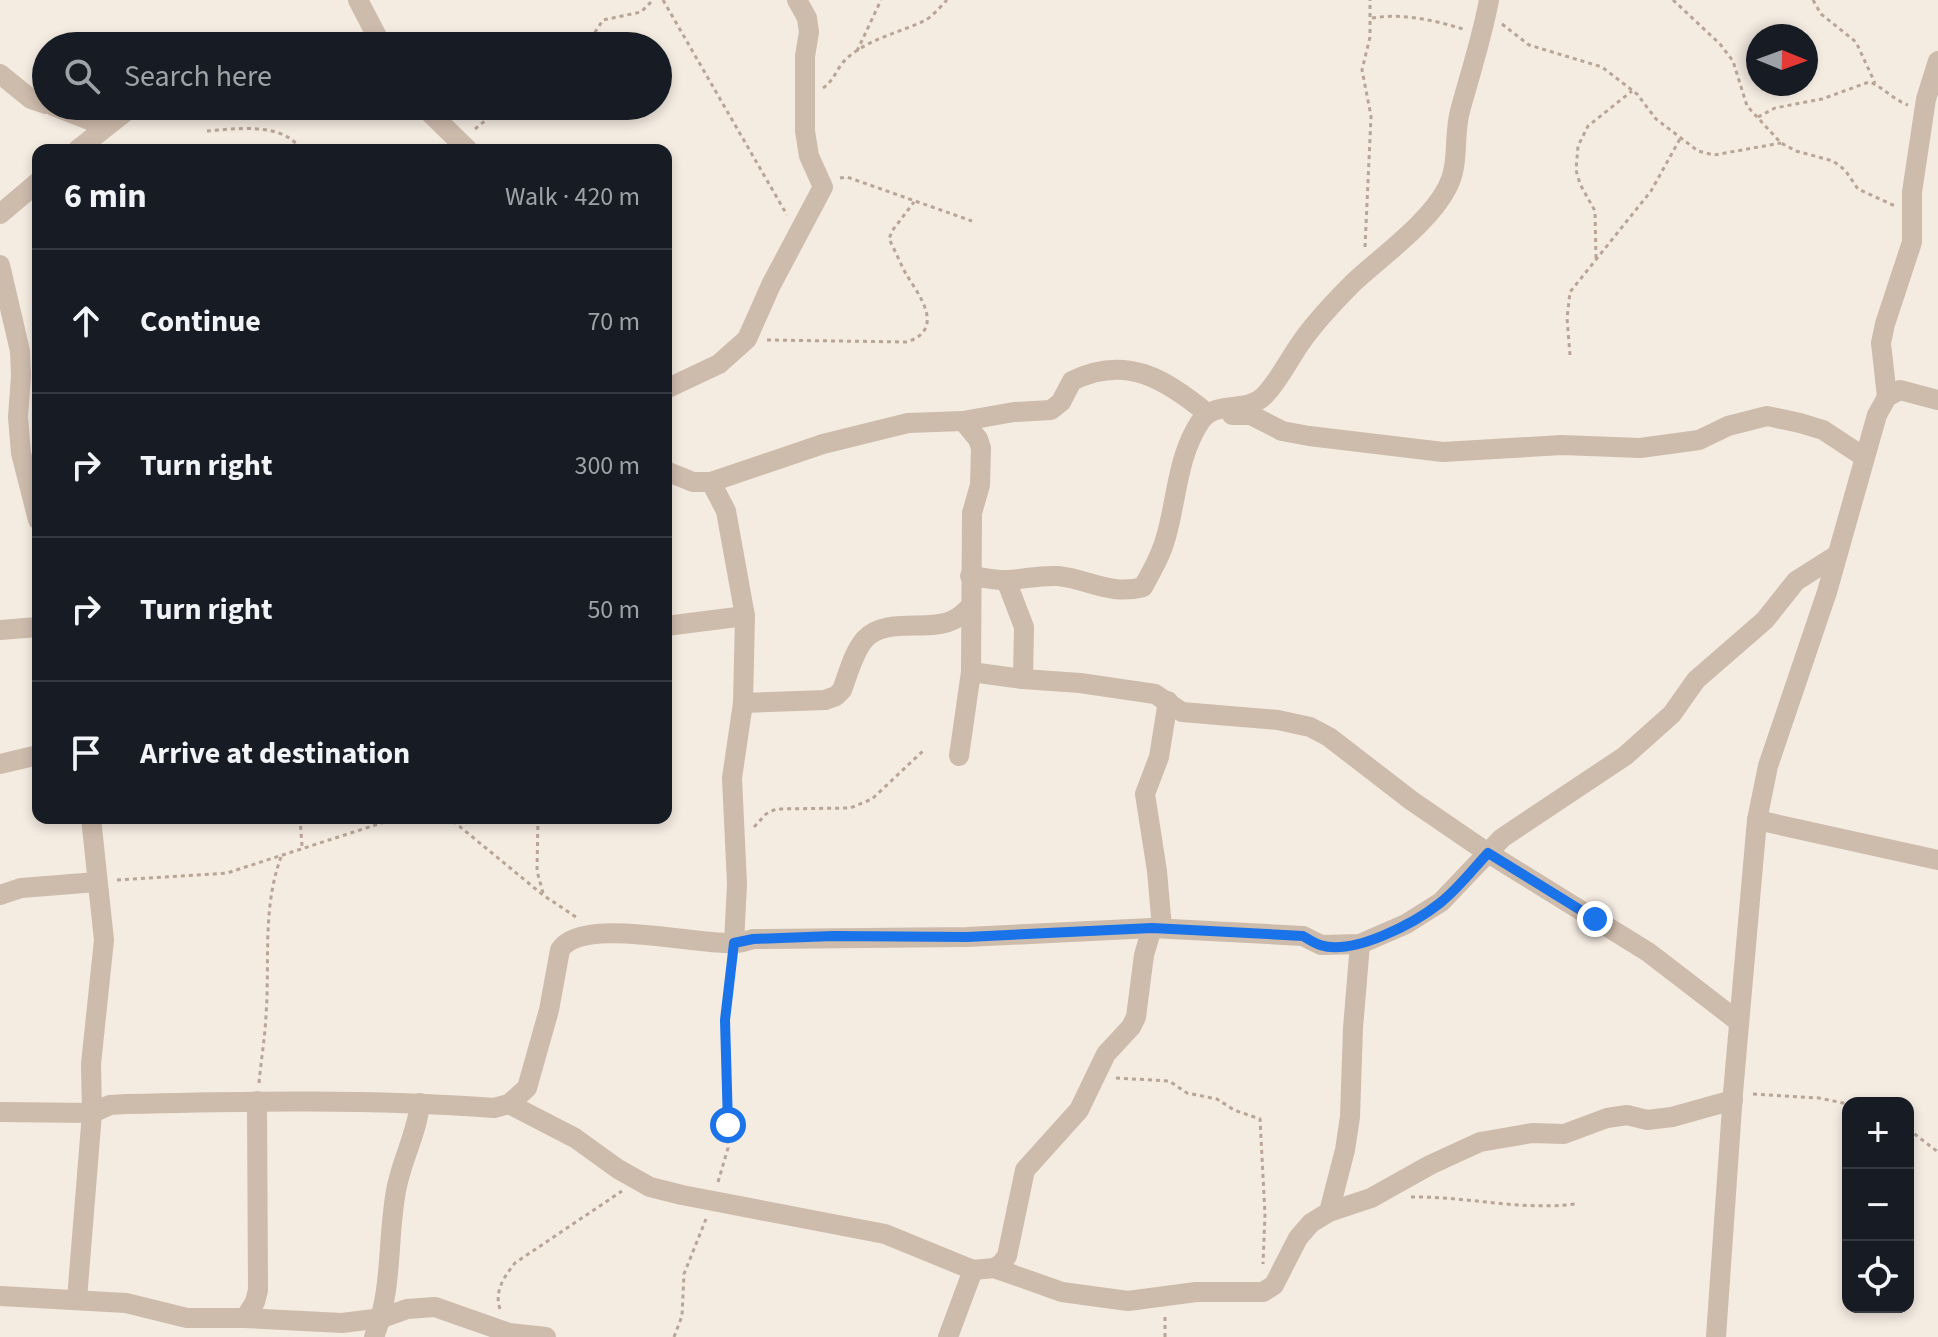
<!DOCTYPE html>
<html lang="en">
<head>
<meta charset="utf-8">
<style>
  :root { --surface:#171b24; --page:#20242c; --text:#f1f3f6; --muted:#9ea1a6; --line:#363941 }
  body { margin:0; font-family:"Source Sans 3",sans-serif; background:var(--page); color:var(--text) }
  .controls { position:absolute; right:24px; bottom:24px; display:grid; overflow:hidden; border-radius:16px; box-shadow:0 4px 12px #0003 }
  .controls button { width:72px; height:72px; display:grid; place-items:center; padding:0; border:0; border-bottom:2px solid var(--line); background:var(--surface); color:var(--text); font:40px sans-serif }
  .compass { position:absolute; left:1746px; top:24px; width:72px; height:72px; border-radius:50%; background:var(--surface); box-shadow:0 4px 12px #0003; rotate:91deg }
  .stop { position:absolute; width:24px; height:24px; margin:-18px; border:6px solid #1a73e8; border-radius:50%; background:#fff }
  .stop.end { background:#1a73e8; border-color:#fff; box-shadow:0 2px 8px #0008 }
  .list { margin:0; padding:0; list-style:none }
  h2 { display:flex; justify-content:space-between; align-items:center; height:104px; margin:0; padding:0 32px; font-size:34px }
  h2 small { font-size:26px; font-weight:400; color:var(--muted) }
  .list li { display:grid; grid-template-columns:52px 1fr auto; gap:24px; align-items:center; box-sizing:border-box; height:144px; padding:0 32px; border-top:2px solid var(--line) }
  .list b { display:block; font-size:30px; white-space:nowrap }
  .list em { font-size:26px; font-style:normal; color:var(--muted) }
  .icon { flex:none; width:44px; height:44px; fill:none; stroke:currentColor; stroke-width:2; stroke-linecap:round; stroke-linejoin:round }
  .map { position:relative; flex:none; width:1938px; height:1337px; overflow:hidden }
  .search { position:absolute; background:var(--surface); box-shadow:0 4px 12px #0003; left:32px; top:32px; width:640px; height:88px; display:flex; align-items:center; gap:20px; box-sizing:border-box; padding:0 28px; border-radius:44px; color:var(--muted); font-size:30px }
  .panel { position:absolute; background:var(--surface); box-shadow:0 4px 12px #0003; left:32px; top:144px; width:640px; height:680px; border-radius:16px }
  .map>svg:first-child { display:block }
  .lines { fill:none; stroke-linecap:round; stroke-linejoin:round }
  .path { stroke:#b9a596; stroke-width:3; stroke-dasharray:4 4; stroke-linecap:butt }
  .minor { stroke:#cdbbac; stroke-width:20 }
  .route { stroke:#1a73e8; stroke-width:10 }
</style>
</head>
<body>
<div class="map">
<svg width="1938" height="1337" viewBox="0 0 1938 1337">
  <rect width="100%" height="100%" fill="#f4ebe1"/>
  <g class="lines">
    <g class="path">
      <path d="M663,0L787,215"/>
      <path d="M1673,0L1720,44L1733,61L1747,106L1781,143L1796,151L1833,161L1845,170L1858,189L1895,206"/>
      <path d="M1813,0L1821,14L1856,42L1875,83"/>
      <path d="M1372,18C1402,13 1434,20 1463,29"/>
      <path d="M1502,24L1529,45L1602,67L1637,94L1656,119L1698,151L1714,155L1781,143"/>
      <path d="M586,46L603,20L641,12L653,0"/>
      <path d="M857,51L881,0"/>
      <path d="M823,88C833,82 837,68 846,59C868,39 898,33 924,21C932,17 940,7 947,0"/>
      <path d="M1758,117L1775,108L1822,99L1869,82C1882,86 1892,99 1908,105"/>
      <path d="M475,129L503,106"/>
      <path d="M207,131C235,129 283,121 301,150"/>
      <path d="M840,178L847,177L972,221"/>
      <path d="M1365,247L1371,116L1362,70L1370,37V0"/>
      <path d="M1596,258L1595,211L1580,184L1576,170L1578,146L1588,126L1632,91"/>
      <path d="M767,340L907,342C946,329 919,295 906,274C900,263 895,250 889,239L892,231L914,202"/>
      <path d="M1570,355L1567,318L1570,292L1651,191L1681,137"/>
      <path d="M300,818L302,846"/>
      <path d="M418,818L453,821L475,818"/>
      <path d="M538,818L537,871L543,893"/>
      <path d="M453,821L543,895L579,919"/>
      <path d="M754,827L766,814L776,809L850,808L872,799L923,751"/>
      <path d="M117,880L227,873L397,818"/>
      <path d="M1116,1078L1169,1081L1187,1093L1217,1099L1234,1110L1260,1119L1265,1214L1263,1264"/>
      <path d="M259,1083C261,1060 265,1038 266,1015C270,961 262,909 281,857"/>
      <path d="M1753,1094L1819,1098L1848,1104"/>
      <path d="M1908,1129L1938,1152"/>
      <path d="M718,1182L728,1148L725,1020L731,963"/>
      <path d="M1411,1197C1466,1196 1520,1211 1575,1204"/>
      <path d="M500,1309C494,1291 504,1277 515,1263L622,1191"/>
      <path d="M674,1337L682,1316L684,1274L706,1219"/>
      <path d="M1165,1337V1313"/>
    </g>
    <g class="minor">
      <path d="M358,0L382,46"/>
      <path d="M0,74L31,99L46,104"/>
      <path d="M53,106L94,122L99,132"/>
      <path d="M423,106L468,150"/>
      <path d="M77,150L133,106"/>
      <path d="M0,214L38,182"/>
      <path d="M0,265L20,351L21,376L18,417L21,453L38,520"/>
      <path d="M666,389L719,364L747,339L771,285L823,187L809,156L805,131V56L809,32L807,18L797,0"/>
      <path d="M1887,397L1881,343L1885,324L1912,242V192L1926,99L1938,61"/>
      <path d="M1232,415H1251L1282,431L1309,436L1443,452L1562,445L1640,448L1699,440L1728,426L1767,416L1800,423L1823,430L1864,457"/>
      <path d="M666,471L693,482H711L823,444L908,423L963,421L1014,412L1051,410L1061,402L1072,381C1126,354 1165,379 1207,413"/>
      <path d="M711,482L726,511L745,616L743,703L732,778L737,884L734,943"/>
      <path d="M970,576C982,577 996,581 1008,580C1025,579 1040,575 1058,576C1088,579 1111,596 1143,587C1152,571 1161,555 1166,537C1177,499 1177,457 1200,422C1215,399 1246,414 1264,396C1279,381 1289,359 1302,341C1316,321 1336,300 1354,282C1382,256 1429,223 1447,188C1460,164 1453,137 1460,111C1470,74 1482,38 1489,0"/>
      <path d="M1006,580L1024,627L1023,679"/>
      <path d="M666,626L745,616"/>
      <path d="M0,630L38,627"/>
      <path d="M971,672L1023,679L1080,683L1155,694L1182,712L1278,720L1310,727L1329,737L1412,801L1488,853L1648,952L1739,1022"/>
      <path d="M743,703L825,700L836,696L842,690C848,674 854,651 865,639C886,616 930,633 955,619C961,616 965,611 970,607"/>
      <path d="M959,756L971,672L972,513L980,485L981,448L978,439L963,421"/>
      <path d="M0,764L38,755"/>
      <path d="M1757,820L1938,860"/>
      <path d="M0,895L21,888L97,882"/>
      <path d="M1162,928L1157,871L1145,794L1159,757L1168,701"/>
      <path d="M509,1104L575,1138L618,1169L650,1187L682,1195L885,1234L973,1270L994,1268L1001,1264L1007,1256L1025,1170L1079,1110L1106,1054L1131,1027L1136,1017L1144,955L1152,928"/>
      <path d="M0,1112L92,1113L110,1105L126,1104C249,1101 371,1099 494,1108L509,1104L527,1088L549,1010L560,950C581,915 699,946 735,943C741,943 747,941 753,939L967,937L1152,928L1303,936L1321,945L1360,944L1406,924L1441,902L1502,838L1625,756L1672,714L1696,680L1765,620L1796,581L1837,555"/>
      <path d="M1329,1212L1345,1150L1350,1117L1353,1028L1360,944"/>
      <path d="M994,1268L1062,1292L1128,1301L1196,1292H1263L1274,1285L1298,1238L1311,1223L1329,1212L1371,1198L1430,1165L1480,1142L1532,1133L1564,1134L1607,1118L1627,1115L1647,1120L1672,1117L1733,1100"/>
      <path d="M0,1296L126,1303L187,1318H245L342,1323L382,1318L407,1309L435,1307L509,1333L546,1337"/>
      <path d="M77,1299L92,1113L91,1064L104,940L91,818"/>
      <path d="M245,1318L255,1302L258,1290L257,1101"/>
      <path d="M374,1337C393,1290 387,1240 396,1191C401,1161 417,1134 420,1103"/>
      <path d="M948,1337L973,1270"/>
      <path d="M1716,1337L1733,1093L1757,820L1768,766L1827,592L1877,415L1887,397L1900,390L1938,400"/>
    </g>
  </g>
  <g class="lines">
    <path class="route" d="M728,1125L725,1020L734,943L753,939L833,936L967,937L1152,928L1303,936C1308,939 1314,943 1320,945C1353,956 1415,923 1440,903C1458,889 1473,869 1488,853L1595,919"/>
  </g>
</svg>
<div class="controls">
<button>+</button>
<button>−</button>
<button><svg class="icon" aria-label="locate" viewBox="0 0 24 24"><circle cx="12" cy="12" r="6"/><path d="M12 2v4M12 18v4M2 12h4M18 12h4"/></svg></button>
</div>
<svg class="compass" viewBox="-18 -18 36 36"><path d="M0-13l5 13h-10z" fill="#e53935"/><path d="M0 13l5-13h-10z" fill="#9ea1a6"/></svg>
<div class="stop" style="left:728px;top:1125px"></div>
<div class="stop end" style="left:1595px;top:919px"></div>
<div class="search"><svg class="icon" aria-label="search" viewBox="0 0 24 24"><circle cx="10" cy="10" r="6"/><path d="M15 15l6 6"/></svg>Search here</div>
<section class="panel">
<h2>6 min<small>Walk · 420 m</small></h2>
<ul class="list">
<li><svg class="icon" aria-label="ahead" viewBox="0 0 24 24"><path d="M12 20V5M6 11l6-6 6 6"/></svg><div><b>Continue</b></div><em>70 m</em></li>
<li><svg class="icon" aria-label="right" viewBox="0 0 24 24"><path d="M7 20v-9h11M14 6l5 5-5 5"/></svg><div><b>Turn right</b></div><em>300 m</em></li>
<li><svg class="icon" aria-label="right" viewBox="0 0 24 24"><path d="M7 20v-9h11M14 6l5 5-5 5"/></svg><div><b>Turn right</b></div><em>50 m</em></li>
<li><svg class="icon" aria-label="arrive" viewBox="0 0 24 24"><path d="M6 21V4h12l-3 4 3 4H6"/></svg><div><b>Arrive at destination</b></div></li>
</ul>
</section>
</div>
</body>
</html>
